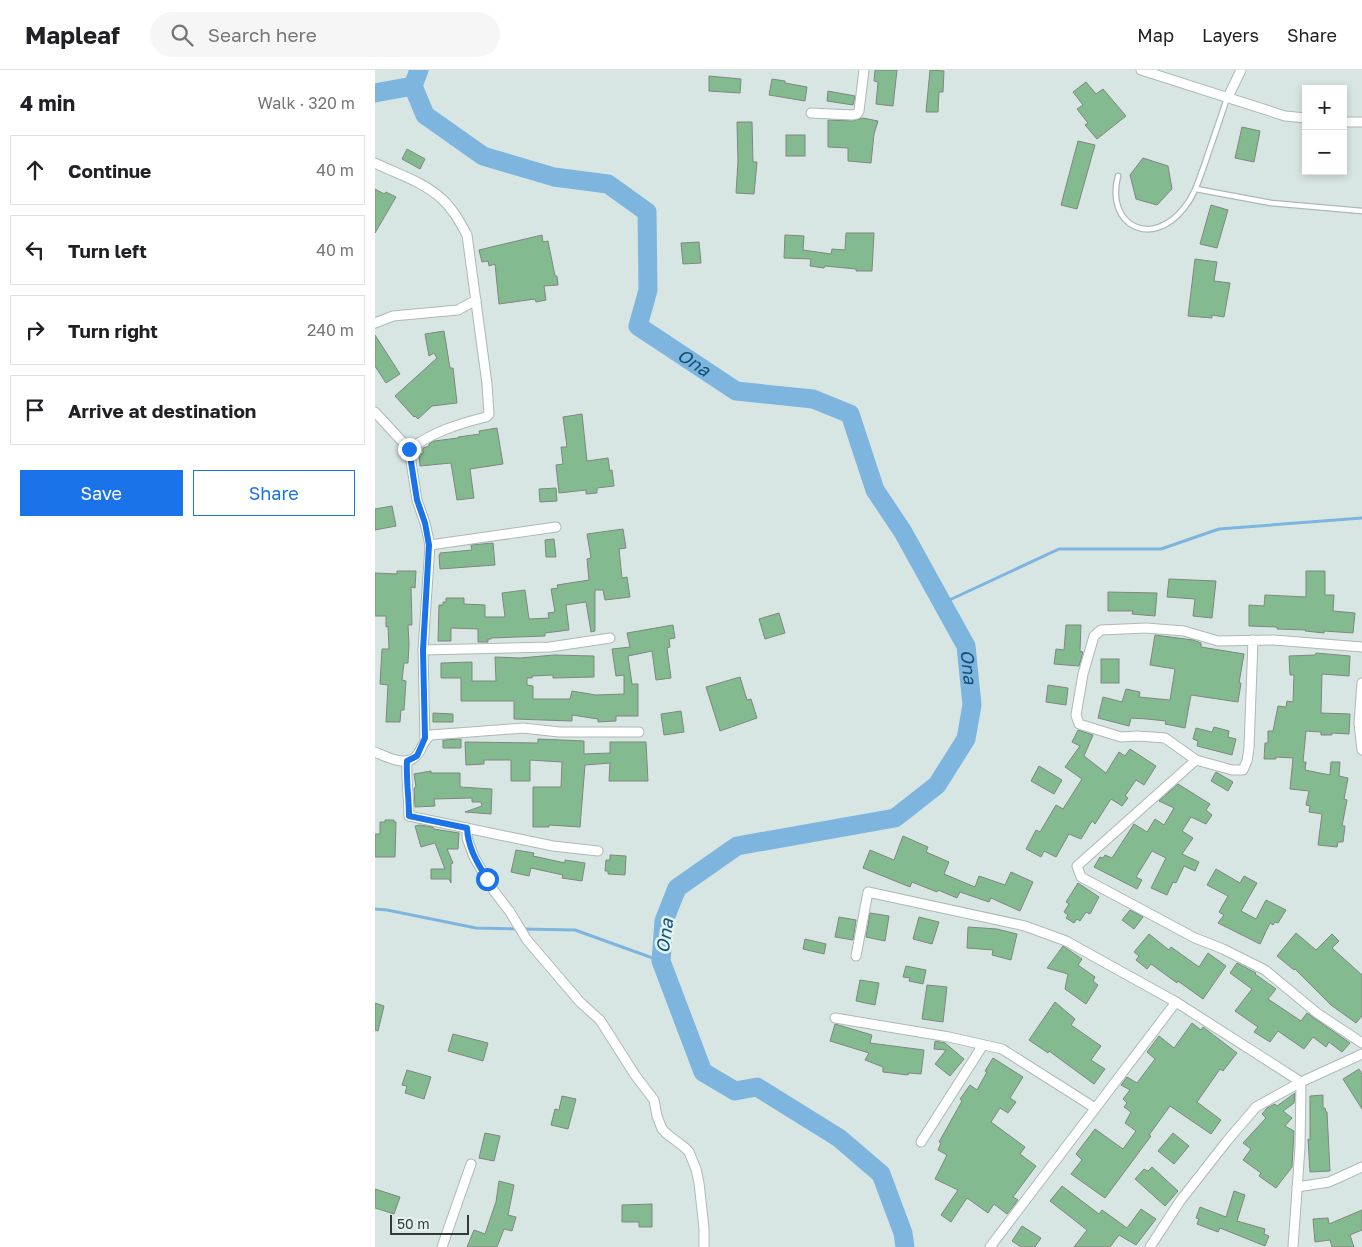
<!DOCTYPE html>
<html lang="en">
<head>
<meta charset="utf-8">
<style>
  :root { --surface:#fff; --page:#f6f6f6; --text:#202124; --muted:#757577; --line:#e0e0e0; --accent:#1a73e8 }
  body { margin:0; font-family:"Golos Text",sans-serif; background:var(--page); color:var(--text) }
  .controls { position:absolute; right:15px; top:15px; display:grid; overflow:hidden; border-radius:0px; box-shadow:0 2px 8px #0003 }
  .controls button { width:45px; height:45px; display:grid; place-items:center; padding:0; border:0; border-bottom:1px solid var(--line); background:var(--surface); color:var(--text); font:25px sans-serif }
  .scale { position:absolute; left:15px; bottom:12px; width:79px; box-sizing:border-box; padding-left:5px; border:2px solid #343938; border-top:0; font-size:14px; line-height:18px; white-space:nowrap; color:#343938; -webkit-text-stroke:4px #e5f3f0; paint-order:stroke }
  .stop { position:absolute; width:15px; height:15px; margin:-11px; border:4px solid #1a73e8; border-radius:50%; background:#fff }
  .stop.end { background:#1a73e8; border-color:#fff; box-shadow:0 1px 5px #0008 }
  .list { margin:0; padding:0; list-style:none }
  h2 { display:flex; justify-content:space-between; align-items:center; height:65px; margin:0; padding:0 20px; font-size:21px }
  h2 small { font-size:16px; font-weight:400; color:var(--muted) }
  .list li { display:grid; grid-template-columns:32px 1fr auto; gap:15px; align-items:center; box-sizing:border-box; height:70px; margin:0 10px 10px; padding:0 10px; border:1px solid var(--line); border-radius:0px }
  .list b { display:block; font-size:19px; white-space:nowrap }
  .list em { font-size:16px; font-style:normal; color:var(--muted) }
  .actions { display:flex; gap:10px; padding:15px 20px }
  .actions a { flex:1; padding:11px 0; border:1px solid var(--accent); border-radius:0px; text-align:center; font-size:18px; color:var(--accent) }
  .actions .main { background:var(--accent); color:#fff }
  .icon { flex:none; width:28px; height:28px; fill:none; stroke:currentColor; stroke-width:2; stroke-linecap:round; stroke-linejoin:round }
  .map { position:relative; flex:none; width:987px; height:1177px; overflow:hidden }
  header { display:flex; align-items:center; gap:30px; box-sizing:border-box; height:70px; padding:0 25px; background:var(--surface); border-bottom:1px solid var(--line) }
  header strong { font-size:24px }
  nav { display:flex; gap:28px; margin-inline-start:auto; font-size:18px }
  .search { width:350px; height:45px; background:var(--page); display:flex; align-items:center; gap:12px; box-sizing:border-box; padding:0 18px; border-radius:28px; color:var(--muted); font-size:19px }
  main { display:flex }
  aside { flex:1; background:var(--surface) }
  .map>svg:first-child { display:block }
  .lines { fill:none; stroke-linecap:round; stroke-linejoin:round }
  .stream { stroke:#7eb5de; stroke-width:3 }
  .river { stroke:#7eb5de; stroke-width:19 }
  .building { fill:#84ba90; stroke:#7e877f }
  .lane-casing { stroke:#acb9b6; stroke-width:7 }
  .street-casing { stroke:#acb9b6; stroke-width:11 }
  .lane { stroke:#fff; stroke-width:4.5 }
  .street { stroke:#fff; stroke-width:9 }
  .route { stroke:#1a73e8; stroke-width:6 }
  .labels { text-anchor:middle; stroke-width:5; stroke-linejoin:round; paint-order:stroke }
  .water-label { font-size:18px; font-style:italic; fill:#115179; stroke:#e5f3f0 }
</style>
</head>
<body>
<header>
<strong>Mapleaf</strong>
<div class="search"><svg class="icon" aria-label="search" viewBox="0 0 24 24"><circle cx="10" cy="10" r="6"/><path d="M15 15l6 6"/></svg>Search here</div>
<nav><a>Map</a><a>Layers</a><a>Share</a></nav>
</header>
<main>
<aside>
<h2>4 min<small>Walk · 320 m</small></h2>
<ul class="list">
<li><svg class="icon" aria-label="ahead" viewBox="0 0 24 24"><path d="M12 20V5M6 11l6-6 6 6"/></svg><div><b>Continue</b></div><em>40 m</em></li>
<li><svg class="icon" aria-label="left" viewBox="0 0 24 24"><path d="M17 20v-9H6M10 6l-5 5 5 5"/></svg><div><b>Turn left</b></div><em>40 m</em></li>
<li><svg class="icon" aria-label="right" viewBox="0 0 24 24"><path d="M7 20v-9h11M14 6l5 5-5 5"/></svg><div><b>Turn right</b></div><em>240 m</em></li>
<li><svg class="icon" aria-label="arrive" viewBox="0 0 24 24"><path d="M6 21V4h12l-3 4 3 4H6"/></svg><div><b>Arrive at destination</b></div></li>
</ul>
<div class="actions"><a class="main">Save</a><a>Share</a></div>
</aside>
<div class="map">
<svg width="987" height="1177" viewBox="0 0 987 1177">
  <rect width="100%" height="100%" fill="#d8e6e3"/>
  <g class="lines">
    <g class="stream">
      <path d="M568,533L684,479H786L844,459L987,448"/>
      <path d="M0,839L12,840L101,858L200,860L286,891"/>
    </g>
    <g class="river">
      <path id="s1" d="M44,0L38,16L50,45L108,86L179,107L233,114L272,142L273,220L263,256L361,321L438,329L475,344L500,420L528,462L591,576L597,635L591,669L562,715L520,748L362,776L302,818L289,851L286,891L328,1002L360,1021L382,1017L464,1068L506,1104L528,1163L530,1177"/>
      <path d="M0,23L38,16"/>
    </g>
  </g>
  <g class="building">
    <path d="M500,0H522L518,36L501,34L503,12L499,11Z"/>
    <path d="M555,0L569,1L568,22H564L563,42H551Z"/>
    <path d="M334,6L366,9L365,23L334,21Z"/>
    <path d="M397,9L410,11V13L432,17L430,31L394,25Z"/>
    <path d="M711,12L721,24L728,19L751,46L722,69L710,55L713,53L702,39L708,35L698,22Z"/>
    <path d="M453,21L480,26L478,35L452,31Z"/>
    <path d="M488,48L503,51L499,64L496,93L473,91V78L453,77V50L477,51Z"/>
    <path d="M362,52H377L378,92H382L379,124L361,123L363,91Z"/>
    <path d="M867,57L885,61L879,92L860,88Z"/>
    <rect x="411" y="65" width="19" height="21"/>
    <path d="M703,71L720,75L702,139L686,135Z"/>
    <path d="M32,79L50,89L45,99L27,89Z"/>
    <path d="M768,88L793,96L797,119L782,135L761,129L755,105Z"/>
    <path d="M0,119L9,124L11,122L21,127L0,163Z"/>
    <path d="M836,135L853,140L842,178L825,174Z"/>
    <path d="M471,163H499L497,201H481V199L450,196L449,198L435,196L436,189L409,188L410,165L429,166L428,180L456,184L457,179L470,180Z"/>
    <path d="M167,165L168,172L173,171L180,206H182L183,215L169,216L171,230L161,232L160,229L124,234L120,194L114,196L113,191L107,192L104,180Z"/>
    <path d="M324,172L326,193L308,194L306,173Z"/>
    <path d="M820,189L842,192L839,211L855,213L849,247L837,245V248L813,246Z"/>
    <path d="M69,261L75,298H78L82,333L57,336L43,349L40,346L39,347L20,326L62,288L59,283L54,286L50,264Z"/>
    <path d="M0,265L25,304L11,313L0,296Z"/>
    <path d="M207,344L212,391L233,388L235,401L237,400L239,416L222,418V423L211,424V420L184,423L181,395L188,394L186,377H192L188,347Z"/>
    <path d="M122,358L128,394L95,399L99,428L82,430L76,393L45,396L44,384H48V378L54,376V374L59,371L83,368V367L105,364L104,361Z"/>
    <path d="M181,418L182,431L165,432L164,419Z"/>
    <path d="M17,436L21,456L0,460V439Z"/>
    <path d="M248,459L251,478L244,479L247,508L252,507L255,527L230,530L228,520H220V561L216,562L211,532L191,535L194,560L170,563V566L116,568V569H113V572H103V559L76,558V571H63L64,535H68V532H71V528H89V534L110,535V547H130L127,523L150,520L154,549L174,548L173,543L180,542L176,519L183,518L182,515L214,510L212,489L216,488L212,464Z"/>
    <path d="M179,469L181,487H171L170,470Z"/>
    <path d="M118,473L120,495L65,499L64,485H65V483L97,480L96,475Z"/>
    <path d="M22,501H41L40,518L36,517L37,555H33L34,574L33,593H29L27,610L31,611L29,640H26L25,652H11L13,615L5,614L7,579H14L13,556L11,557V546H0V503L22,504Z"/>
    <path d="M931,501H950V525H959L958,541L980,543L978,563L949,561V563L930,561L931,560L902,559V557L874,556V535L889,536L890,525L931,527Z"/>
    <path d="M794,509L841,511L837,548L818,546L820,529L792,527Z"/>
    <path d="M733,522L782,523L780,546L757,544L758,541H733Z"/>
    <path d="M404,543L410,563L390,569L384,549Z"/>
    <path d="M298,555L300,568L294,569L295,577L292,578L296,608L281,610L277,581L253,586L257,614H263V646H241V651L223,652V649L197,645V651L139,649V631H86V608H66V593L97,592V611H121L120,587L145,588L179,585L219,586V607L178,608V605L157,606V608H152V615L158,616V629H195L197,621L221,625L249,624V605L241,606L237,579L255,577L252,563Z"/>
    <path d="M691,555H706L705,581L708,582L704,596L679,594L681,579L689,580Z"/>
    <path d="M780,565L818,570L826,573V577L869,584L864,613H866L863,632L816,625L810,658L790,654L791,651L772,649L756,648L754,656L723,648L728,627L747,632L751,619L765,622L764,627L795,630L800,599L775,595Z"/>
    <path d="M941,583L975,586L974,606L947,604L946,643L975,644L974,664L957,663V665H946V662L931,661L928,692H931L930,700L955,705L956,692H965L964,706L973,708L969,729L972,730L967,756H970L968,772H963L962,777L943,775L947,744L934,742L935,736L931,735L934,721L915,719L918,688L901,687V689H889L890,673H893V661H898L903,636L911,637L912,631L918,632L919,605H915L914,586L940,585Z"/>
    <rect x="726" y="589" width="18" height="24"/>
    <path d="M365,607L372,630L376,629L382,648L345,661L331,617Z"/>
    <path d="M673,615L693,618L691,635L671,632Z"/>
    <path d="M306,641L309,662L289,665L286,644Z"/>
    <path d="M58,643L78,644V652H58Z"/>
    <path d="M839,657L854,661L853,667L861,669L857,685L822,676L823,671L818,669L821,658L837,662Z"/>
    <path d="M703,660L718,665L709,686L731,703L744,682L750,686L755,679L781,696L769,715L761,710L750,726L753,728L747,736L736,729L720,754L717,751L706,769L694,764L681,787L669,781L666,787L651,779L661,760L665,762L681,735L688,739L707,709L690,697L705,676L697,672Z"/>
    <path d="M86,669V678H68V670Z"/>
    <path d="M163,669L209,671V684L235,683V672H271L273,711H234L235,693L210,695L205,757L174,755V757H158V717H186L187,692L155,690V711H136V690H109V694L91,695L90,672L163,673Z"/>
    <path d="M664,696L687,710L679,724L656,711Z"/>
    <path d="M56,701V703H85V717L117,719L116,744L90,742L107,736L106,732H97V728L59,729L60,736L40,737L39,718L41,717L39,704Z"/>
    <path d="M841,702L858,712L853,721L836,711Z"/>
    <path d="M803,714L835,734L831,740L837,745L831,754L816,747L807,761L818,768L807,784L824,792L820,801L809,796L801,813L798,812L792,825L776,818L791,788L777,781L761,807L767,810L762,819L719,797L725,787L728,788L730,785L737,788L759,754L772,762L780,749L789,755L799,738L784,731Z"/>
    <path d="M10,750H19V752H21L20,787H0V764H5V752H10Z"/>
    <path d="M45,755L58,757L59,759L84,763L83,779H72L78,793L76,794V813L74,809H56V799H70L60,773L46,777L40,756Z"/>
    <path d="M528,766L553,777L551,782L574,792L569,804L600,817L604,806L630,815L636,802L658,812L645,841L616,828L614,832L585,822L582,828L563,820L562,822L537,812L535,817L488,798L495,780L519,790Z"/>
    <path d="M141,780L159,783L158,786L190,793V790L210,793L207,811L187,808L188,805L156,798L154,806L136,802Z"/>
    <path d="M235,785L251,786L250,805L233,804V801H230L231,790H235Z"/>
    <path d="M841,799L865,813L869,806L882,813L866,841L881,849L891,830L911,840L903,853L900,852L898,855L895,853L885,874L843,853L849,845L844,842L853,826L832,815Z"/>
    <path d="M703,813L724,827L715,844L711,842L705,851L702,849L699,853L691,848L693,845L689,842L694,834L691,832Z"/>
    <path d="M755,840L768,847L759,859L747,850Z"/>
    <path d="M495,843L514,846L510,871L491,867Z"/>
    <path d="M464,847L481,850L478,870L460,867Z"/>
    <path d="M544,847L564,852L557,874L538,869Z"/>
    <path d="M593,857L622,859L642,864L636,890L617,885L618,880L592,878Z"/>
    <path d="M921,863L941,880L957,864L964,871L957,878L987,905V946L981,953L956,935L920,899L919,900L902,886Z"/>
    <path d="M774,864L794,880L796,877L824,897L833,883L851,896L828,929L803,911L802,913L776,894L772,899L761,890L764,886L759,882Z"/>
    <path d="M430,869L451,874L449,884L428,879Z"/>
    <path d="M688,876L707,889L703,895L720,907L718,911L723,915L711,934L690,919L693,904L672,898Z"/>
    <path d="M862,893L881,903L880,904L901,919L893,929L926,951L932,943L975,973L967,982L954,972L951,977L938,967L929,979L903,961L895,972L879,962L883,957L860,941L877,919L855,903Z"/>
    <path d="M531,896L551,900L548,914L534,911L535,908L528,907Z"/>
    <path d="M485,910L504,913L500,935L481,931Z"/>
    <path d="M552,915L572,917L568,952L547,949Z"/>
    <path d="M680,932L700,949L696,955L726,976L716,990L730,999L719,1014L674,981L673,983L654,970Z"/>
    <path d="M0,933L9,936L3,961L0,960Z"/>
    <path d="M817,953L826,960L828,957L862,983L848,1001L845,999L822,1032L846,1050L836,1064L795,1036L774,1065L776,1066L730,1128L696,1104L707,1090L701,1084L720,1059L748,1079L761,1061L750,1053L756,1042L749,1037L752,1033L748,1029L755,1020L746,1015L752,1007L762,1013L780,989L772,982L784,966L799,978Z"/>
    <path d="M460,954L497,965L495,973L549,980L546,1004L534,1003L533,1005L508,1002V997L490,990L494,983L455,971Z"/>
    <path d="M78,964L113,973L108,991L73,981Z"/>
    <path d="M560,971L570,973L589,989L575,1006L560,994L571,980L559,979Z"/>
    <path d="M618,988L648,1007L635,1028L641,1032L633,1043L625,1038L616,1052L650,1077L645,1084L661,1096L638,1127L643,1130L632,1144L619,1134L613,1143L592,1128L576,1152L566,1145L583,1120L560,1109L572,1085L563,1080L566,1073L564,1072L587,1031L585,1029L595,1015L602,1020L612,1002L610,1001Z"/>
    <path d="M984,999L987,1004V1039L968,1009Z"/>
    <path d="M32,1000L56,1007L49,1029L30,1023L32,1016L27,1015Z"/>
    <path d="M920,1023L919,1033L908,1041L917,1048L910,1056L919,1061L917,1097L901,1118L884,1106L886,1103L868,1090L876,1079L868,1073L891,1048L887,1044L892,1038L900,1034L902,1036Z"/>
    <path d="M948,1025V1038H950L951,1042H952L955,1101L935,1102L933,1069L935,1070V1026Z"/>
    <path d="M187,1026L201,1029L193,1059L176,1055L180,1039L184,1040Z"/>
    <path d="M110,1063L125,1066L119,1091L104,1088Z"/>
    <path d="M798,1063L814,1076L799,1094L783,1081Z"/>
    <path d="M777,1097L803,1121L790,1136L760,1109L769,1099L773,1101Z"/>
    <path d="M124,1111L139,1115L133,1145L141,1147L137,1161L129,1159L122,1177H92L99,1160L110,1164L121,1132Z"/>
    <path d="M687,1116L724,1144L727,1140L752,1158L766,1139L781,1149L761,1175L744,1165L735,1177H699L712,1160L675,1131Z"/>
    <path d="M0,1119L25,1127L19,1144L0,1138Z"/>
    <path d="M859,1121L870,1125L862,1151L890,1159L889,1164L894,1166L890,1176L845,1158L843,1162L822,1154L824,1149L821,1148L825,1137L851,1147Z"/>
    <path d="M277,1134V1157H264V1152H247V1135Z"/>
    <path d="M987,1140V1160L975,1165L979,1177H957L955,1170L940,1172L938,1149L953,1148L954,1154Z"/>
    <path d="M647,1156L666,1168L660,1177H646L637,1171Z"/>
  </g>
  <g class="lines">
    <g class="lane-casing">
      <g id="lane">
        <path d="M743,106C730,156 777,179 809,138C820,125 824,109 830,93C837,72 845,50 852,28"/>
        <path d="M821,119L896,133L987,141"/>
      </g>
    </g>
    <g class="street-casing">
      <g id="street">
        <path d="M766,0L910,46L931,48"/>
        <path d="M853,27L866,0"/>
        <path d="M436,43L477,45L482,44L484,41L489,0"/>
        <path d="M968,52H987"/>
        <path d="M0,93C22,104 49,112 67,129C78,139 85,152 92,165L112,314L114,344L111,347C82,354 59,362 34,379"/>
        <path d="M0,253L18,246L83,240L101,230"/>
        <path d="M0,342L34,379L42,430L50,453L55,475L48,580L50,669"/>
        <path d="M55,475L181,457"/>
        <path d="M878,570L874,678L872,691L868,700H857L821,690L790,668L763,666L746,667L704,654L701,645L708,604L719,566L726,560L771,558L809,561L843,571L899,570L987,577"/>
        <path d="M48,580L175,577L235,568"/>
        <path d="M987,613L984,653L987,680"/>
        <path d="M0,682C12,687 32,698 42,685C48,678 48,670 56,665L148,658L184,662H264"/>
        <path d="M821,690L702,796L706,807L820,868L848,879L890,900L942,943L987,973"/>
        <path d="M32,691C31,710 34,727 34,746L178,776L223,781"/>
        <path d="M92,758V768L99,787L119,821L135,842L152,870L205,932L225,950L260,1005L279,1030L282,1046L287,1059L292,1064L309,1077L314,1082L321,1099L324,1113L329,1158V1177"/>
        <path d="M481,886L493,822L650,856L691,871L801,932L926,1012L925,1077L918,1177"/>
        <path d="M460,948L574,967L627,979L720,1038"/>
        <path d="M546,1072L608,975"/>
        <path d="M922,1117L954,1112L987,1097"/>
        <path d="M67,1177L96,1094"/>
        <path d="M615,1177L801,932"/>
        <path d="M775,1177L805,1131L852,1071L881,1037L926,1012L987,984"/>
      </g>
    </g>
    <use href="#lane" class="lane"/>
    <use href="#street" class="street"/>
  </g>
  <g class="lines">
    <path class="route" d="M34,379L42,430L50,453L54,475L48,580L50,668L42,686L32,691C31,710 34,728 34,746L92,758C93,778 102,792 112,809"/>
  </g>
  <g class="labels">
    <g class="water-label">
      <text dy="6" stroke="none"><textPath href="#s1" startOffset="478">Ona</textPath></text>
      <text dy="6" stroke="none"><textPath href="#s1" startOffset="928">Ona</textPath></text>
      <text transform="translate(290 866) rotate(-82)" y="6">Ona</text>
    </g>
  </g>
</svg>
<div class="controls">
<button>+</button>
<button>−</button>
</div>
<div class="scale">50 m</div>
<div class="stop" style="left:112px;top:809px"></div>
<div class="stop end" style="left:34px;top:379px"></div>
</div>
</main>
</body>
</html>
